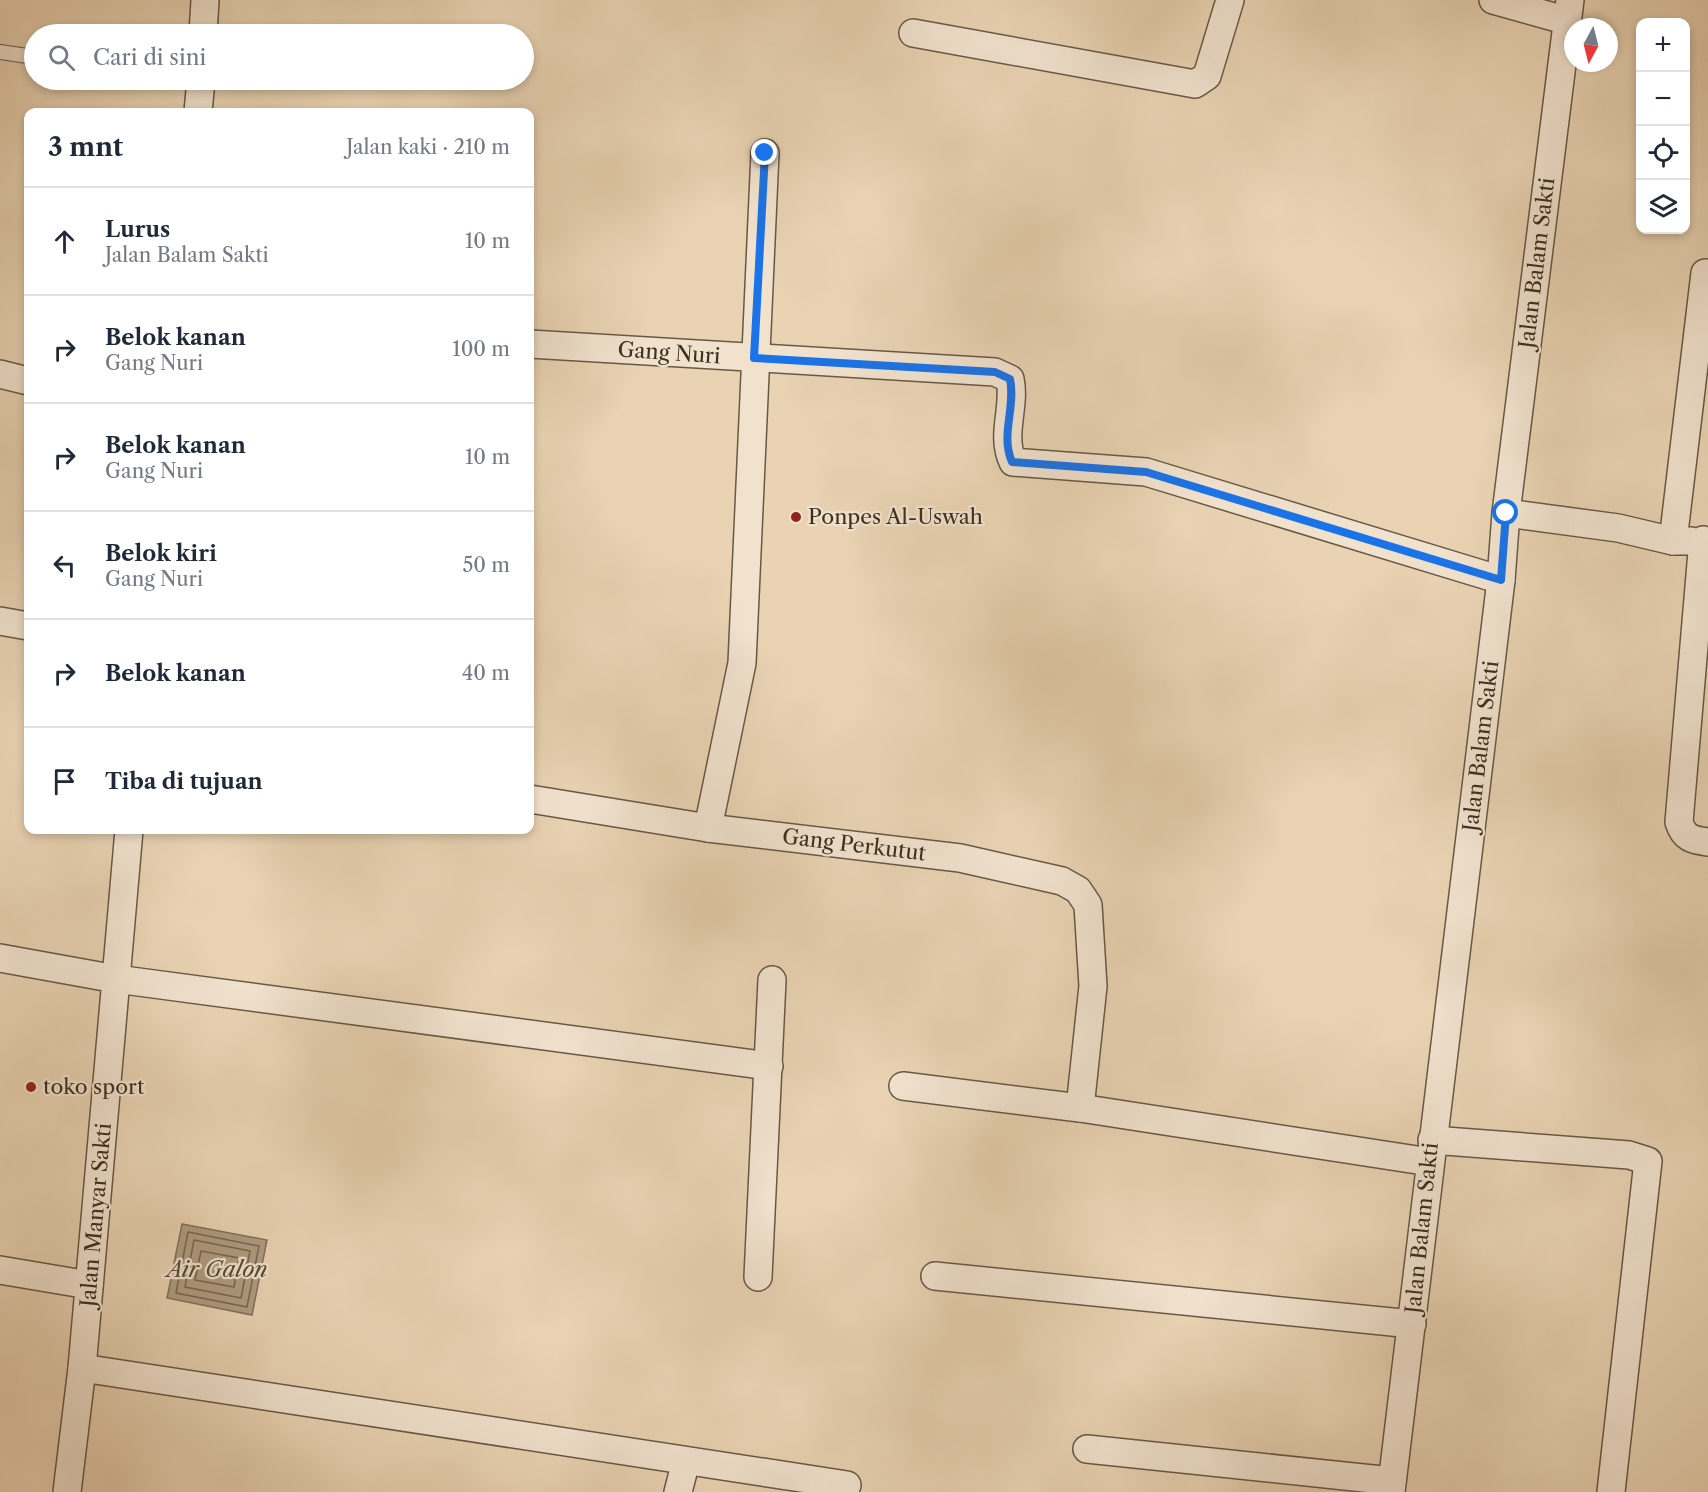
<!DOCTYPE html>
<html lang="id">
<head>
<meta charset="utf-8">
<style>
  :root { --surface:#fff; --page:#f6f6f7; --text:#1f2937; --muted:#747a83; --line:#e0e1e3 }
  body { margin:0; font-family:"Libre Caslon Text",serif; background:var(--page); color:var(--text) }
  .controls { position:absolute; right:18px; top:18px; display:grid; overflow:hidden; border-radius:12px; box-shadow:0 3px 9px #0003 }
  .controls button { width:54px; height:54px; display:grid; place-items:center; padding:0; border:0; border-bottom:2px solid var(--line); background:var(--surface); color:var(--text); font:30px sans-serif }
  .compass { position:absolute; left:1564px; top:18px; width:54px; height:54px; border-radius:50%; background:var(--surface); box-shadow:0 3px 9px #0003; rotate:187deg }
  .stop { position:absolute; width:18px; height:18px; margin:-14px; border:4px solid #1a73e8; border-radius:50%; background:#fff }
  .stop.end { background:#1a73e8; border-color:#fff; box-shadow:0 2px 6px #0008 }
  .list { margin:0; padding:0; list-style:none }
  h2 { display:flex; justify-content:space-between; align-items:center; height:78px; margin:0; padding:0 24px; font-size:26px }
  h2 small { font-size:20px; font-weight:400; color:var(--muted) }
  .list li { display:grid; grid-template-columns:39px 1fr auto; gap:18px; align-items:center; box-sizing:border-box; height:108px; padding:0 24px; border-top:2px solid var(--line) }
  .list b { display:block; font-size:22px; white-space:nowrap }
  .list p { margin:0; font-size:20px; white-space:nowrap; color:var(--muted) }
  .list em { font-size:20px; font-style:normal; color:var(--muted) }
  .icon { flex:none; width:33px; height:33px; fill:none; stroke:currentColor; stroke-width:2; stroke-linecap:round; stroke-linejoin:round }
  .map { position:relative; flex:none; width:1708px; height:1492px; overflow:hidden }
  .search { position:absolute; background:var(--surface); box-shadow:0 3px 9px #0003; left:24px; top:24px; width:510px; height:66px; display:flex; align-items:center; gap:15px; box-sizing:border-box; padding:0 21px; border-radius:33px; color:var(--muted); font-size:22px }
  .panel { position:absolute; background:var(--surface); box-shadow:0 3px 9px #0003; left:24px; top:108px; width:510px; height:726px; border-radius:12px }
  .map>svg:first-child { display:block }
  .water { fill:#af9c81; stroke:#81715a; stroke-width:1.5 }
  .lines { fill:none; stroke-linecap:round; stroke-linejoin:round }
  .shore { stroke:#766650; stroke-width:1.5 }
  .lane-casing { stroke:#685945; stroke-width:16 }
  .street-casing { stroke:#685945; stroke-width:30 }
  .lane { stroke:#f1e2ce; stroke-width:14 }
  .street { stroke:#f1e2ce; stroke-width:27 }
  .route { stroke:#1a73e8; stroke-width:8 }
  .poi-dot { fill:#8f2418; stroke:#f1e2ce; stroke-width:2 }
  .labels { text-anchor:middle; stroke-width:4.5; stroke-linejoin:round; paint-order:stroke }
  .street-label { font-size:21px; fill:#3d3020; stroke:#f1e2ce }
  .poi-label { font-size:21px; fill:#3d3020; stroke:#f1e2ce; text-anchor:start }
  .water-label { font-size:22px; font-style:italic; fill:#5a4b38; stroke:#f1e2ce }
</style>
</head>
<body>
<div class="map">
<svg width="1708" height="1492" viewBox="0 0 1708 1492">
  <rect width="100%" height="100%" fill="#e9d3b3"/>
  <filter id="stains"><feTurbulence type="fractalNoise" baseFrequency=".00333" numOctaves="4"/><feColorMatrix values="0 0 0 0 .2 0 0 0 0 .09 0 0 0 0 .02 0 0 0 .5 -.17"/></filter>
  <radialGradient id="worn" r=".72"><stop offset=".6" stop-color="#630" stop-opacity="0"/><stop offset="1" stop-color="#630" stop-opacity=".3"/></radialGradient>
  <path class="water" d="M182,1224L267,1240L252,1315L167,1298Z"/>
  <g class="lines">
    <g class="shore">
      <path d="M188,1232L259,1246L247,1307L176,1293Z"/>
      <path d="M194,1240L250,1251L241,1298L185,1287Z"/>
      <path d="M201,1251L239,1258L234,1287L195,1280Z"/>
    </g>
    <g class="lane-casing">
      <path id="lane" d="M0,52L34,57"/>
    </g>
    <g class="street-casing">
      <g id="street">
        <path d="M1493,0L1568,21"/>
        <path d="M913,33L1195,84L1207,76L1230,0"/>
        <path d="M203,34L205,0"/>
        <path d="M198,112L201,80"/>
        <path d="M530,344L995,372L1010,379C1016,407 1000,435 1013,462L1146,472L1501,580"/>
        <path d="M0,374L28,381"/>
        <path d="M1506,513L1618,528L1673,541H1691"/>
        <path d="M1703,540L1679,822C1684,838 1692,840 1708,842"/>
        <path d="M1673,541L1705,273"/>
        <path d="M0,621L28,626"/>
        <path d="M530,799L708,828L960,858L1062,881L1078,890L1088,905L1093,986L1080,1108L1430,1162"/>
        <path d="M708,828L742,663L765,153"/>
        <path d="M0,958L116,979L769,1066"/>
        <path d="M903,1086L1080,1108"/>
        <path d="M1432,1140L1629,1155L1648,1161L1611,1492"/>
        <path d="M0,1270L89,1285"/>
        <path d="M935,1276L1412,1324"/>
        <path d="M758,1277L772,980"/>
        <path d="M82,1368L847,1485"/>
        <path d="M1087,1449L1392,1481"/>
        <path d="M67,1492L82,1368L129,830"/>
        <path d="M678,1492L686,1461"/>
        <path d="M1391,1492L1501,580L1506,513L1570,0"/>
      </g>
    </g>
    <use href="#lane" class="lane"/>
    <use href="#street" class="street"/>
  </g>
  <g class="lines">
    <path class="route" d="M765,153L754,358L995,372L1010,379C1016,407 1000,435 1012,462L1146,472L1501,580L1506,513"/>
  </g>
  <g class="poi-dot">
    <circle cx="796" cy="517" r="6"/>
    <circle cx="31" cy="1087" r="6"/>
  </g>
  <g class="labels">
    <g class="street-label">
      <text transform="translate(1537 263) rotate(-83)" y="7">Jalan Balam Sakti</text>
      <text transform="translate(669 353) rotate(4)" y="7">Gang Nuri</text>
      <text transform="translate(1481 746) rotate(-83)" y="7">Jalan Balam Sakti</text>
      <text transform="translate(854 845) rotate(7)" y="7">Gang Perkutut</text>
      <text transform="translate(96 1215) rotate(-85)" y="7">Jalan Manyar Sakti</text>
      <text transform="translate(1422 1228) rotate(-84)" y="7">Jalan Balam Sakti</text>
    </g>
    <g class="poi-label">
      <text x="808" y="524">Ponpes Al-Uswah</text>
      <text x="43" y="1094">toko sport</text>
    </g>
    <g class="water-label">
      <text x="217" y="1277">Air Galon</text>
    </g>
  </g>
  <rect width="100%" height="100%" filter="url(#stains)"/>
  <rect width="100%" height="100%" fill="url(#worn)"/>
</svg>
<div class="controls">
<button>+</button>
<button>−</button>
<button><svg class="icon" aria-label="locate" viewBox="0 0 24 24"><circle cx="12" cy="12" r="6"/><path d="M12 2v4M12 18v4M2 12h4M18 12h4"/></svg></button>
<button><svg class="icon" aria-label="layers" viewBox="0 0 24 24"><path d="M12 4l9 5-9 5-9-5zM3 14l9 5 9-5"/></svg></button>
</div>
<svg class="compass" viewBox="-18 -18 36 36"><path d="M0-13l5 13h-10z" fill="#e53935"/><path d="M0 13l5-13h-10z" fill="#747a83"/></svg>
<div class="stop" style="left:1506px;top:513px"></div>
<div class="stop end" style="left:765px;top:153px"></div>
<div class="search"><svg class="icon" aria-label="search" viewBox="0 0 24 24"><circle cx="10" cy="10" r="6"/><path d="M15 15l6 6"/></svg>Cari di sini</div>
<section class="panel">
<h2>3 mnt<small>Jalan kaki · 210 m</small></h2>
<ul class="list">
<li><svg class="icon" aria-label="ahead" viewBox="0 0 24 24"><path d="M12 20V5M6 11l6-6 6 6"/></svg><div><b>Lurus</b><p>Jalan Balam Sakti</p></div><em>10 m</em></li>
<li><svg class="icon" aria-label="right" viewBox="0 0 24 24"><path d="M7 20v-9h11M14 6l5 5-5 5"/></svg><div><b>Belok kanan</b><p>Gang Nuri</p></div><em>100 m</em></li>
<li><svg class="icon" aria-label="right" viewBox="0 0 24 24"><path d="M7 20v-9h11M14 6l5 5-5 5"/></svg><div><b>Belok kanan</b><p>Gang Nuri</p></div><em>10 m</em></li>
<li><svg class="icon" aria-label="left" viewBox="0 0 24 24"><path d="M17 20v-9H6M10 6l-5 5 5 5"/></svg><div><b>Belok kiri</b><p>Gang Nuri</p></div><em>50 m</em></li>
<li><svg class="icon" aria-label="right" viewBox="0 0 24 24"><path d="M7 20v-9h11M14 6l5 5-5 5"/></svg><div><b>Belok kanan</b></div><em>40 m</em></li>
<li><svg class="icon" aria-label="arrive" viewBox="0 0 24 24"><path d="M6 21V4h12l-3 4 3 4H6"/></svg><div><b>Tiba di tujuan</b></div></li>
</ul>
</section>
</div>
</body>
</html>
